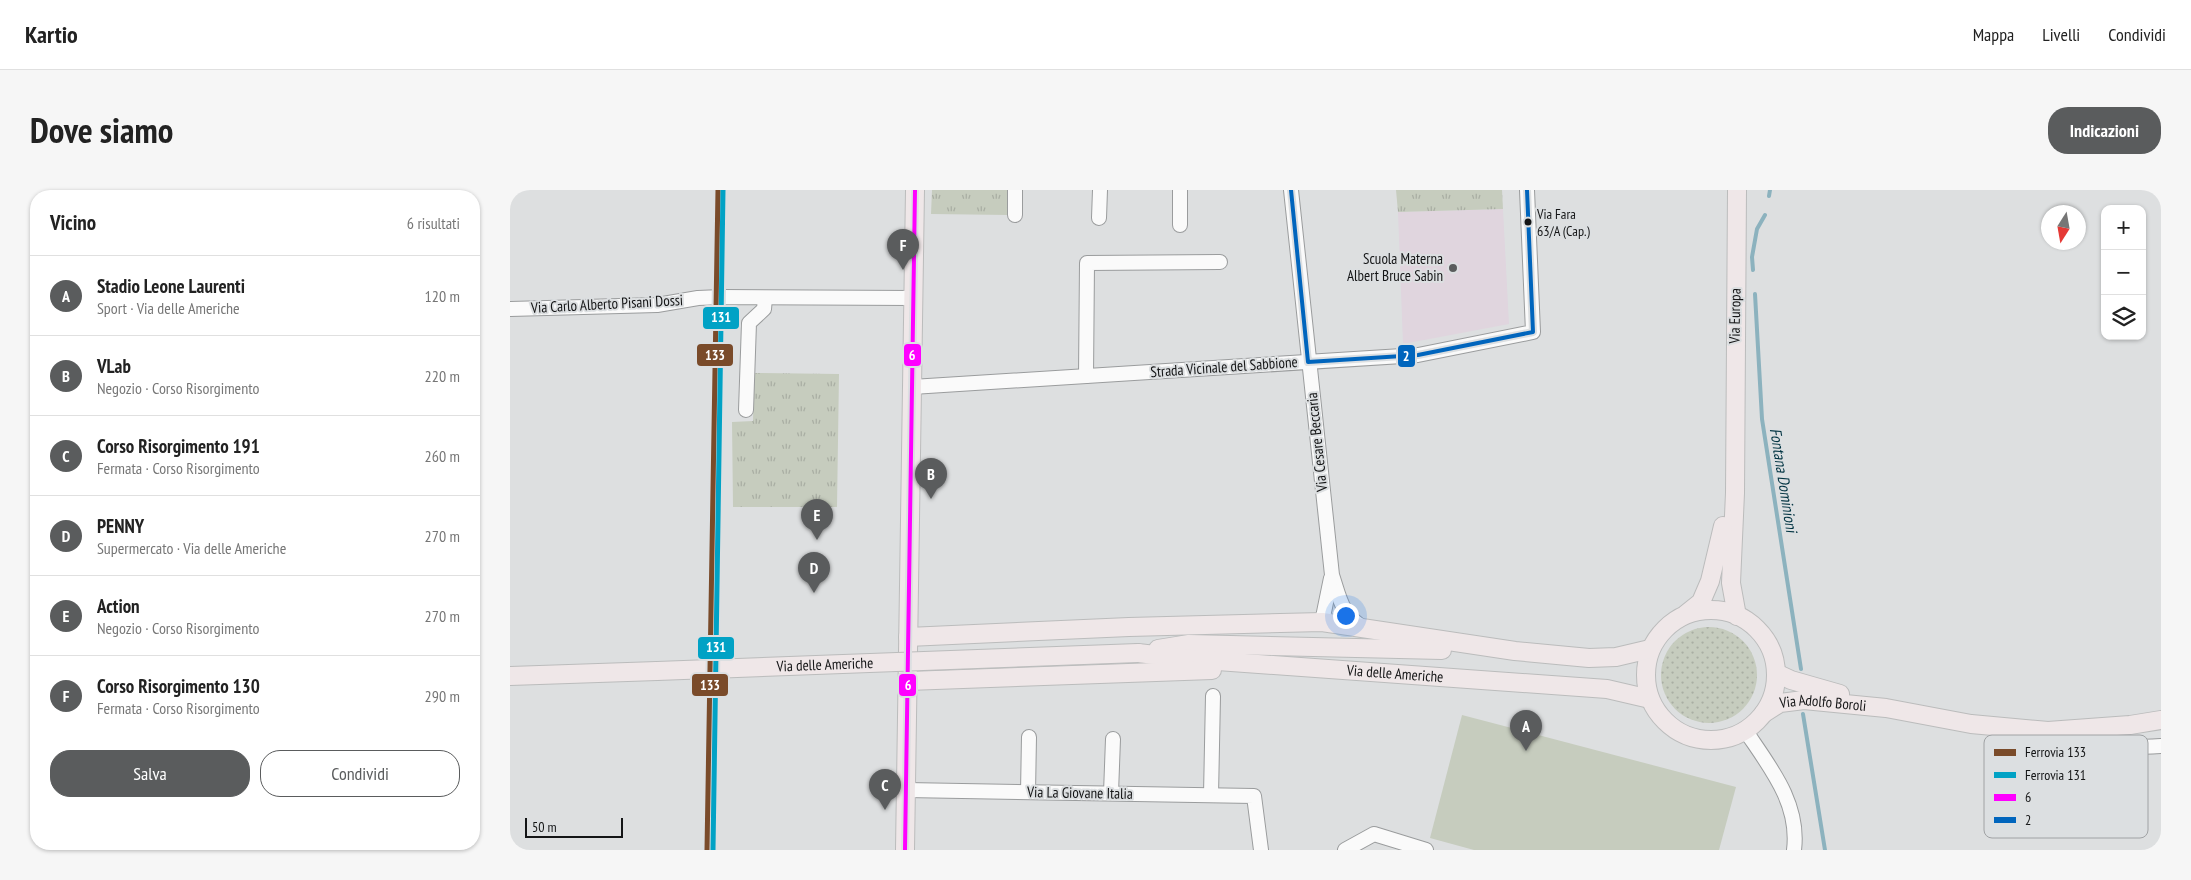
<!DOCTYPE html>
<html lang="it">
<head>
<meta charset="utf-8">
<style>
  :root { --surface:#fff; --page:#f6f6f6; --text:#222; --muted:#767676; --line:#e0e0e0; --accent:#5a5c5d }
  body { margin:0; font-family:"PT Sans Narrow",sans-serif; background:var(--page); color:var(--text) }
  .controls { position:absolute; right:15px; top:15px; display:grid; overflow:hidden; border-radius:10px; box-shadow:0 1px 4px #0004 }
  .controls button { width:45px; height:45px; display:grid; place-items:center; padding:0; border:0; border-bottom:1px solid var(--line); background:var(--surface); color:var(--text); font:25px sans-serif }
  .compass { position:absolute; left:1531px; top:15px; width:45px; height:45px; border-radius:50%; background:var(--surface); box-shadow:0 1px 4px #0004; rotate:191deg }
  .scale { position:absolute; left:15px; bottom:12px; width:98px; box-sizing:border-box; padding-left:5px; border:2px solid #141516; border-top:0; font-size:14px; line-height:18px; white-space:nowrap; color:#141516; -webkit-text-stroke:4px #dcdfe1; paint-order:stroke }
  .you { position:absolute; left:835px; top:425px; width:18px; height:18px; margin:-12px; border:4px solid #fff; border-radius:50%; background:#1a73e8; box-shadow:0 0 0 8px #1a73e833 }
  .badge { display:grid; place-items:center; width:32px; height:32px; border-radius:50%; background:var(--accent); color:#fff; font-size:16px; font-weight:700 }
  .pin { position:absolute; translate:-50% -41px; filter:drop-shadow(0 1px 2px #0008) }
  .pin::after { content:''; position:absolute; top:26px; width:18px; height:15px; background:inherit; clip-path:polygon(0 0,100% 0,50% 100%) }
  .list { margin:0; padding:0; list-style:none }
  h2 { display:flex; justify-content:space-between; align-items:center; height:65px; margin:0; padding:0 20px; font-size:21px }
  h2 small { font-size:16px; font-weight:400; color:var(--muted) }
  .list li { display:grid; grid-template-columns:32px 1fr auto; gap:15px; align-items:center; box-sizing:border-box; height:80px; padding:0 20px; border-top:1px solid var(--line) }
  .list b { display:block; font-size:19px; white-space:nowrap }
  .list p { margin:0; font-size:16px; white-space:nowrap; color:var(--muted) }
  .list em { font-size:16px; font-style:normal; color:var(--muted) }
  .actions { display:flex; gap:10px; padding:15px 20px }
  .actions a { flex:1; padding:11px 0; border:1px solid var(--accent); border-radius:20px; text-align:center; font-size:18px; color:var(--accent) }
  .actions .main { background:var(--accent); color:#fff }
  .icon { flex:none; width:28px; height:28px; fill:none; stroke:currentColor; stroke-width:2; stroke-linecap:round; stroke-linejoin:round }
  .map { position:relative; flex:none; width:1651px; height:660px; overflow:hidden; border-radius:20px }
  header { display:flex; align-items:center; gap:30px; box-sizing:border-box; height:70px; padding:0 25px; background:var(--surface); border-bottom:1px solid var(--line) }
  header strong { font-size:24px }
  nav { display:flex; gap:28px; margin-inline-start:auto; font-size:18px }
  .intro { display:flex; align-items:center; justify-content:space-between; box-sizing:border-box; height:120px; padding:0 30px }
  h1 { margin:0; font-size:35px }
  .button { padding:12px 22px; border-radius:20px; background:var(--accent); color:#fff; font-size:18px; font-weight:700 }
  main { display:flex; gap:30px; padding:0 30px }
  aside { flex:1; background:var(--surface); border-radius:20px; box-shadow:0 1px 4px #0004 }
  .map>svg:first-child { display:block }
  .education { fill:#e0d5de }
  .grass { fill:url(#grass-dots) }
  .park { fill:url(#park-tufts) }
  .garden { fill:#c6ccbe }
  .lines { fill:none; stroke-linecap:round; stroke-linejoin:round }
  .stream { stroke:#8cb2be; stroke-width:4 }
  .minor-casing { stroke:#9a9c9d; stroke-width:16 }
  .major-casing { stroke:#bbbcbc; stroke-width:20 }
  .minor { stroke:#fafafa; stroke-width:14 }
  .major { stroke:#efe7e8; stroke-width:18 }
  .major-bridge-casing { stroke:#bbbcbc; stroke-width:20; stroke-linecap:butt }
  .major-bridge { stroke:#efe7e8; stroke-width:18 }
  .bus-1-casing { stroke:#dcdfe1; stroke-width:8 }
  .bus-2-casing { stroke:#dcdfe1; stroke-width:8 }
  .bus-1 { stroke:#f0f; stroke-width:4 }
  .bus-2 { stroke:#0065bd; stroke-width:4 }
  .rail-1-casing { stroke:#dcdfe1; stroke-width:9 }
  .rail-2-casing { stroke:#dcdfe1; stroke-width:9 }
  .rail-1 { stroke:#7a4b2a; stroke-width:5 }
  .rail-2 { stroke:#01a2c5; stroke-width:5 }
  .bus-dot { fill:#141516; stroke:#dcdfe1; stroke-width:2 }
  .poi-dot { fill:#5a5c5d; stroke:#dcdfe1; stroke-width:2 }
  .labels { text-anchor:middle; stroke-width:4; stroke-linejoin:round; paint-order:stroke }
  .bus-label { font-size:14px; fill:#141516; stroke:#dcdfe1; text-anchor:start }
  .poi-label { font-size:15px; fill:#141516; stroke:#dcdfe1; text-anchor:end }
  .street-label { font-size:15px; fill:#141516; stroke:#dcdfe1 }
  .water-label { font-size:16px; font-style:italic; fill:#013341; stroke:#dcdfe1 }
  .key { fill:#dcdfe1; stroke:#a0a2a4; stroke-width:1 }
  .key-label { font-size:14px; fill:#141516 }
  .line-badge { stroke:#dcdfe1; stroke-width:2 }
  .badge-label { font-size:14px; text-anchor:middle; font-weight:bold; fill:#fff }
</style>
</head>
<body>
<header>
<strong>Kartio</strong>
<nav><a>Mappa</a><a>Livelli</a><a>Condividi</a></nav>
</header>
<div class="intro"><h1>Dove siamo</h1><a class="button">Indicazioni</a></div>
<main>
<aside>
<h2>Vicino<small>6 risultati</small></h2>
<ul class="list">
<li><span class="badge">A</span><div><b>Stadio Leone Laurenti</b><p>Sport · Via delle Americhe</p></div><em>120 m</em></li>
<li><span class="badge">B</span><div><b>VLab</b><p>Negozio · Corso Risorgimento</p></div><em>220 m</em></li>
<li><span class="badge">C</span><div><b>Corso Risorgimento 191</b><p>Fermata · Corso Risorgimento</p></div><em>260 m</em></li>
<li><span class="badge">D</span><div><b>PENNY</b><p>Supermercato · Via delle Americhe</p></div><em>270 m</em></li>
<li><span class="badge">E</span><div><b>Action</b><p>Negozio · Corso Risorgimento</p></div><em>270 m</em></li>
<li><span class="badge">F</span><div><b>Corso Risorgimento 130</b><p>Fermata · Corso Risorgimento</p></div><em>290 m</em></li>
</ul>
<div class="actions"><a class="main">Salva</a><a>Condividi</a></div>
</aside>
<div class="map">
<svg width="1651" height="660" viewBox="0 0 1651 660">
  <defs>
    <pattern id="grass-dots" width="8" height="8" patternUnits="userSpaceOnUse" patternTransform="scale(1.25)"><rect width="8" height="8" fill="#c6ccbe"/><path d="M2 2h.1M6 6h.1" fill="none" stroke="#a9aea3" stroke-width="1.8" stroke-linecap="round"/></pattern>
    <pattern id="park-tufts" width="24" height="20" patternUnits="userSpaceOnUse" patternTransform="scale(1.25)"><rect width="24" height="20" fill="#c6ccbe"/><path d="M3 7l-1-3M5 7V3M7 7l1-3M15 17l-1-3M17 17v-4M19 17l1-3" fill="none" stroke="#a9aea3"/></pattern>
  </defs>
  <rect width="100%" height="100%" fill="#dddfe0"/>
  <path class="education" d="M993,19L999,134L893,154L888,22Z"/>
  <circle class="grass" cx="1199" cy="485" r="48"/>
  <g class="park">
    <path d="M422,0H498V25L421,24Z"/>
    <path d="M886,0H992L993,19L888,22Z"/>
    <path d="M244,183L329,184L327,317H223L222,232L243,231Z"/>
  </g>
  <path class="garden" d="M952,525L1226,597L1209,660H964L920,648Z"/>
  <g class="lines">
    <g class="stream">
      <path d="M1259,6L1260,0"/>
      <path d="M1243,80L1242,67L1247,39L1255,25"/>
      <path d="M1245,104L1252,229L1291,479"/>
      <path d="M1293,524L1315,660"/>
    </g>
    <g class="minor-casing">
      <g id="minor">
        <path d="M781,0L822,385C830,409 831,424 854,438"/>
        <path d="M505,25V0"/>
        <path d="M589,28L590,0"/>
        <path d="M670,35V0"/>
        <path d="M0,119L147,115L188,108L211,107L403,108"/>
        <path d="M576,186L577,73L710,72"/>
        <path d="M402,197L908,165L1023,142L1017,0"/>
        <path d="M236,220L239,133L254,119L255,108"/>
        <path d="M812,432L821,388"/>
        <path d="M1576,539C1606,554 1616,559 1651,556"/>
        <path d="M1235,540C1259,576 1290,613 1284,660"/>
        <path d="M396,600L744,606L751,660"/>
        <path d="M518,602L519,547"/>
        <path d="M601,603L603,549"/>
        <path d="M701,605L703,506"/>
        <path d="M835,660L864,644L916,660"/>
      </g>
    </g>
    <g class="major-casing">
      <g id="major">
        <path d="M1227,0L1225,303L1221,393L1227,426"/>
        <circle cx="1201" cy="485" r="65"/>
        <path d="M1176,424L1191,412L1200,391L1213,336"/>
        <path d="M398,447L619,437L812,432L1005,461L1079,468L1106,467L1140,459"/>
        <path d="M648,459L679,454L932,460"/>
        <path id="s1" d="M628,463L680,469L1097,499L1140,509"/>
        <path d="M1266,483L1281,490L1330,504"/>
        <path d="M0,486L147,481"/>
        <path d="M398,491L702,480"/>
        <path id="s2" d="M1254,523L1270,513L1294,510L1376,518L1461,534L1538,541L1620,535L1651,530"/>
        <path d="M395,660L405,0"/>
      </g>
    </g>
    <use href="#minor" class="minor"/>
    <use href="#major" class="major"/>
    <g class="major-bridge-casing">
      <g id="major-bridge">
        <path id="s3" d="M147,481L628,463"/>
      </g>
    </g>
    <use href="#major-bridge" class="major-bridge"/>
    <g class="bus-1-casing">
      <path id="bus-1" d="M395,660L405,0"/>
    </g>
    <g class="bus-2-casing">
      <path id="bus-2" d="M781,0L798,172L908,165L1023,142L1017,0"/>
    </g>
    <use href="#bus-1" class="bus-1"/>
    <use href="#bus-2" class="bus-2"/>
    <g class="rail-1-casing">
      <path id="rail-1" d="M197,660L208,0"/>
    </g>
    <g class="rail-2-casing">
      <path id="rail-2" d="M203,660L213,0"/>
    </g>
    <use href="#rail-1" class="rail-1"/>
    <use href="#rail-2" class="rail-2"/>
  </g>
  <circle class="bus-dot" cx="1018" cy="32" r="4.5"/>
  <circle class="poi-dot" cx="943" cy="78" r="5"/>
  <g class="labels">
    <g class="bus-label">
      <text x="1027" y="29">Via Fara<tspan x="1027" dy="17">63/A (Cap.)</tspan></text>
    </g>
    <g class="poi-label">
      <text x="933" y="74">Scuola Materna<tspan x="933" dy="17">Albert Bruce Sabin</tspan></text>
    </g>
    <g class="street-label">
      <text transform="translate(97 114) rotate(-3)" y="5">Via Carlo Alberto Pisani Dossi</text>
      <text transform="translate(1225 126) rotate(-89)" y="5">Via Europa</text>
      <text transform="translate(714 177) rotate(-4)" y="5">Strada Vicinale del Sabbione</text>
      <text transform="translate(807 252) rotate(-96)" y="5">Via Cesare Beccaria</text>
      <text dy="5" stroke="none"><textPath href="#s3" startOffset="168">Via delle Americhe</textPath></text>
      <text dy="5" stroke="none"><textPath href="#s1" startOffset="258">Via delle Americhe</textPath></text>
      <text dy="5" stroke="none"><textPath href="#s2" startOffset="62">Via Adolfo Boroli</textPath></text>
      <text transform="translate(570 603) rotate(1)" y="5">Via La Giovane Italia</text>
    </g>
    <g class="water-label">
      <text transform="translate(1274 290) rotate(81)" y="6">Fontana Dominioni</text>
    </g>
  </g>
  <rect x="1474" y="545" width="164" height="103" rx="8" class="key"/>
  <rect x="1484" y="559" width="22" height="7" fill="#7a4b2a"/>
  <rect x="1484" y="582" width="22" height="6" fill="#01a2c5"/>
  <rect x="1484" y="604" width="22" height="7" fill="#f0f"/>
  <rect x="1484" y="627" width="22" height="6" fill="#0065bd"/>
  <g class="key-label">
    <text x="1515" y="567">Ferrovia 133</text>
    <text x="1515" y="590">Ferrovia 131</text>
    <text x="1515" y="612">6</text>
    <text x="1515" y="635">2</text>
  </g>
  <g class="line-badge">
    <rect x="192" y="116" width="38" height="24" rx="5" fill="#01a2c5"/>
    <rect x="186" y="153" width="38" height="24" rx="5" fill="#7a4b2a"/>
    <rect x="393" y="153" width="19" height="24" rx="5" fill="#f0f"/>
    <rect x="887" y="154" width="19" height="24" rx="5" fill="#0065bd"/>
    <rect x="187" y="446" width="38" height="24" rx="5" fill="#01a2c5"/>
    <rect x="181" y="483" width="38" height="24" rx="5" fill="#7a4b2a"/>
    <rect x="388" y="483" width="19" height="24" rx="5" fill="#f0f"/>
  </g>
  <g class="badge-label">
    <text x="211" y="132">131</text>
    <text x="205" y="170">133</text>
    <text x="402" y="170">6</text>
    <text x="896" y="171">2</text>
    <text x="206" y="462">131</text>
    <text x="200" y="500">133</text>
    <text x="398" y="500">6</text>
  </g>
</svg>
<div class="controls">
<button>+</button>
<button>−</button>
<button><svg class="icon" aria-label="layers" viewBox="0 0 24 24"><path d="M12 4l9 5-9 5-9-5zM3 14l9 5 9-5"/></svg></button>
</div>
<svg class="compass" viewBox="-18 -18 36 36"><path d="M0-13l5 13h-10z" fill="#e53935"/><path d="M0 13l5-13h-10z" fill="#767676"/></svg>
<div class="scale">50 m</div>
<div class="you"></div>
<div class="pin badge" style="left:1016px;top:561px">A</div>
<div class="pin badge" style="left:421px;top:309px">B</div>
<div class="pin badge" style="left:375px;top:620px">C</div>
<div class="pin badge" style="left:304px;top:403px">D</div>
<div class="pin badge" style="left:307px;top:350px">E</div>
<div class="pin badge" style="left:393px;top:80px">F</div>
</div>
</main>
</body>
</html>
